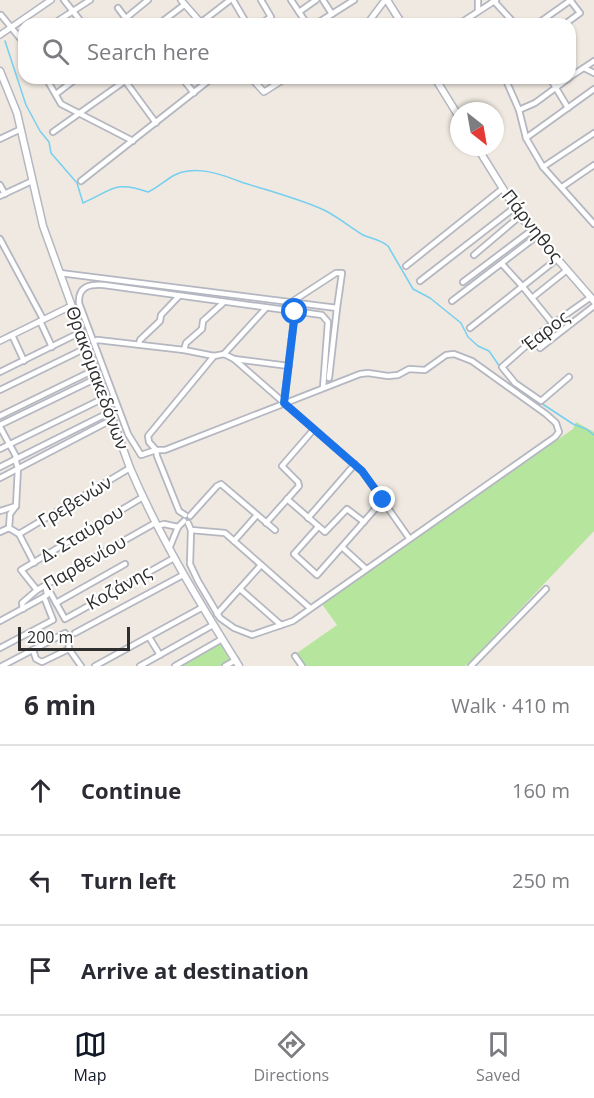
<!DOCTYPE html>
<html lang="en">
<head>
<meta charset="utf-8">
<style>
  :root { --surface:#fff; --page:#f2f2f3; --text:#2b2b33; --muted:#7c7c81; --line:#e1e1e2; --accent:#111827 }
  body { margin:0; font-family:"Open Sans",sans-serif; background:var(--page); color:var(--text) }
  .compass { position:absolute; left:450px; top:102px; width:54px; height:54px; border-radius:50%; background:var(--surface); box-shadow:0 2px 4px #0004; rotate:149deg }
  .scale { position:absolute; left:18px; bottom:15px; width:112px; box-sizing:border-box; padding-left:6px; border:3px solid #2e2e2e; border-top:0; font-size:16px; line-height:21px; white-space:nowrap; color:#2e2e2e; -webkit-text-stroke:4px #fff; paint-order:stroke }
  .stop { position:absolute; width:18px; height:18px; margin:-14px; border:4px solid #1a73e8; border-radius:50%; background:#fff }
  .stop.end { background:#1a73e8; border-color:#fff; box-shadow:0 2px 6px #0008 }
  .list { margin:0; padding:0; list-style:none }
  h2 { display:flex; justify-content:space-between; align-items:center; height:78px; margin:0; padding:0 24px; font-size:26px }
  h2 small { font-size:20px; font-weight:400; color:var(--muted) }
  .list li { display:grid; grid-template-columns:39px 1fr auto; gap:18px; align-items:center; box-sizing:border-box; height:90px; padding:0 24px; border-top:2px solid var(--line) }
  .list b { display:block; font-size:22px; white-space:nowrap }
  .list em { font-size:20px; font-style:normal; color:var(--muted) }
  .icon { flex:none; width:33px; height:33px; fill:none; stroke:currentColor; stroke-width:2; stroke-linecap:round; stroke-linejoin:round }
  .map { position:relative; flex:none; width:594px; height:666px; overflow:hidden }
  .search { position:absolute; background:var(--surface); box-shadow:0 2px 4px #0004; left:18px; right:18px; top:18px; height:66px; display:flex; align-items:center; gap:15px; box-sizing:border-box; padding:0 21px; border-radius:18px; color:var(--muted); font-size:22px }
  .sheet { height:348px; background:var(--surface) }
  nav { display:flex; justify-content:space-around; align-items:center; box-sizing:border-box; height:84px; border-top:2px solid var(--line); background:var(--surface); font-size:16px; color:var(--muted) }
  nav a { display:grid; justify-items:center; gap:3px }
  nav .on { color:var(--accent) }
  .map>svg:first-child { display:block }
  .green { fill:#b6e59e }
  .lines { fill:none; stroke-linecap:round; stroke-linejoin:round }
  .stream { stroke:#75cff0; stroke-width:1.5 }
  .minor-casing { stroke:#b4b7c1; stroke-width:8 }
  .tertiary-casing { stroke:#b4b7c1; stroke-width:8 }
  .secondary-casing { stroke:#b4b7c1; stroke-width:9 }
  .minor { stroke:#fff; stroke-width:4.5 }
  .tertiary { stroke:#fff; stroke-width:5 }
  .secondary { stroke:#fff; stroke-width:6 }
  .route { stroke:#1a73e8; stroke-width:8 }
  .labels { text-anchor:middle; stroke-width:4.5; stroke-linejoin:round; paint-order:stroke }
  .street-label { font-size:18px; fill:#2e2e2e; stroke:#fff }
</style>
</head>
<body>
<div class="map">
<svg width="594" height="666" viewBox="0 0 594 666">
  <rect width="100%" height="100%" fill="#efe9e1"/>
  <g class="green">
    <path d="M576,422L594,432V531L471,661L465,666H304L297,653L337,625L322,604L573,429Z"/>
    <path d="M219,642L234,666H177Z"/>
  </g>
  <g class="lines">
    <g class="stream">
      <path d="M5,41L26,105L40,131L49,142L51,153L77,183L83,203C113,190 114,180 148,192C162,186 172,172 188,171C207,169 223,175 241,182C269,191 297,198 324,210C338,217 350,227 363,235C372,239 380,239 388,246L413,289L430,298L461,323L468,337L478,346L489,351L500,367"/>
      <path d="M504,373L511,381"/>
      <path d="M541,403L573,424L586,429L594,435"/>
    </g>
    <g class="minor-casing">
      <g id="minor">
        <path d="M64,0L83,24"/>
        <path d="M233,0L247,24"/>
        <path d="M291,0L307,24"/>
        <path d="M323,0L332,14"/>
        <path d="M493,0L515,24"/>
        <path d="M118,8L130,24"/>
        <path d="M478,11V0"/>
        <path d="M299,12L316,0"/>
        <path d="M1,15L24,43"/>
        <path d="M126,18L148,0"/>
        <path d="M53,24L90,0"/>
        <path d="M159,24L184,5"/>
        <path d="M199,24L230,0"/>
        <path d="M260,24L271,17L261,0"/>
        <path d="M316,24L354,0"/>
        <path d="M459,24L496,0"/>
        <path d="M537,24L571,0"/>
        <path d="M565,24L580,13L570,0"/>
        <path d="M584,68L594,73"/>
        <path d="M570,77L594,61"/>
        <path d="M46,78L61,104L133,141"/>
        <path d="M123,78L156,123"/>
        <path d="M182,78L194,93"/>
        <path d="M505,78L519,110L526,138L543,167L594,224"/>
        <path d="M550,78L568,108"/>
        <path d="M56,94L77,78"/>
        <path d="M519,110L535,103L569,78"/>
        <path d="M53,132L129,78"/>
        <path d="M526,138L594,89"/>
        <path d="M0,139L21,129"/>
        <path d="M543,167L594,133"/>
        <path d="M81,181L212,78"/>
        <path d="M0,185L5,194"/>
        <path d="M562,187L594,165"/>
        <path d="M0,196L32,181"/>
        <path d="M0,239L43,319"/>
        <path d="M474,255L520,216"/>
        <path d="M502,264L523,287L553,324"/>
        <path d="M406,266L502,189"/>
        <path d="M60,273L337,308L329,378"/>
        <path d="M420,281L514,208"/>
        <path d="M463,282L532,230"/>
        <path d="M532,298L567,270"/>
        <path d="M452,301L537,236"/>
        <path d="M290,303L336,273H342L337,308"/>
        <path d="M40,321L52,347"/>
        <path d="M470,328L557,259"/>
        <path d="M12,335L24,361"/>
        <path d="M94,341L98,340L184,350L214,356L224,354L234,359L289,366"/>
        <path d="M139,344L140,340L160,321L161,315L179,296"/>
        <path d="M540,348L594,306"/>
        <path d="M184,350L186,343L202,329L203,321L223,303"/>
        <path d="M224,354L266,308"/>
        <path d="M234,359L362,471L409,538"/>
        <path d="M0,372L81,332"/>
        <path d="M569,377L541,401L515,383L502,367L544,330L591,297"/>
        <path d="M0,390L86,348"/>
        <path d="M284,403L295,312"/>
        <path d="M0,416L94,370"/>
        <path d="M0,425L97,378"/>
        <path d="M0,427L17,458"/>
        <path d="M0,449L104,398"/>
        <path d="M0,467L110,412"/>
        <path d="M0,478L113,419"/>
        <path d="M287,499L325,532L347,509L364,522"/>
        <path d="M0,511L16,506"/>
        <path d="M185,515L179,511L157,456L156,450L141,455L128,434L79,303C78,286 90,284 104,285L322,315L328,322L323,388"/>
        <path d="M190,516L217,486L221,484L275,530"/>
        <path d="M308,518L355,464"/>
        <path d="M188,523L191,530L225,533L310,608"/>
        <path d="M266,523L299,486L298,482L282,466L314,429"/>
        <path d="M157,526L164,524L178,527"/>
        <path d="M318,527L294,554L317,575L383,500"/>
        <path d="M9,528L10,514L16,506L18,468L15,459"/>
        <path d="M9,528L19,534L34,563"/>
        <path d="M191,530L190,564L198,581L220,618L234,628L252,635L293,621L555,437L559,432L556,423L546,414L472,361L454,354L446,355L425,370L409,369L398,375L388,376L368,373L360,374L165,450H156L149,442L148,436L214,356"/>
        <path d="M0,532L9,528"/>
        <path d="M19,534L130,468"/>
        <path d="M234,541L257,515"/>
        <path d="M342,547L366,569"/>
        <path d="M169,549L178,527L184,521"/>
        <path d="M46,585L65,619L174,558"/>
        <path d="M240,589L281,625"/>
        <path d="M37,590L21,570L143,497"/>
        <path d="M56,603L125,564"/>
        <path d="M23,609L22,603L37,590L155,523"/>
        <path d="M217,614L261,565"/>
        <path d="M0,621L44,597"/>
        <path d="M75,633L183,575"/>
        <path d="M149,637L160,655"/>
        <path d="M0,648L53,620L44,597L47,595L46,589"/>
        <path d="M33,650L36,659L42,662L69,649"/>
        <path d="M295,656L302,666"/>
        <path d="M2,666L65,633L68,638L69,649L81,666"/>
        <path d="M95,666L203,607"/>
        <path d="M140,666L213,625"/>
        <path d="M175,666L222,639"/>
        <path d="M225,666L236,660"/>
        <path d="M471,666L546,589"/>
      </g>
    </g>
    <g class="tertiary-casing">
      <g id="tertiary">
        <path d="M181,0L202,24"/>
        <path d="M367,24L385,0"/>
        <path d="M0,35L51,0"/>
        <path d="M251,78L264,92L286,78"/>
        <path d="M0,341L71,306"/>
      </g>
    </g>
    <g class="secondary-casing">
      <g id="secondary">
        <path d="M387,0L402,24"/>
        <path d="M0,71L17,113L43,226L130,468C160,538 199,602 239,666"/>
        <path d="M435,78L459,117"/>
        <path d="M477,147L520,216L594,301"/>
      </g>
    </g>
    <use href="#minor" class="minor"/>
    <use href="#tertiary" class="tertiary"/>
    <use href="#secondary" class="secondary"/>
  </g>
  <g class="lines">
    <path class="route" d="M295,312L284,403L362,471L383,500"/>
  </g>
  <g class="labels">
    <g class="street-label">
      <text transform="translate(532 226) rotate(52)" y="6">Πάρνηθος</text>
      <text transform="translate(546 331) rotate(-38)" y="6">Έαρος</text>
      <text transform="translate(97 378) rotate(70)" y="6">Θρακομακεδόνων</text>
      <text transform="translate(75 502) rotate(-31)" y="6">Γρεβενών</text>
      <text transform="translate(82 534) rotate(-31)" y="6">Δ. Σταύρου</text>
      <text transform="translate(85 563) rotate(-30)" y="6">Παρθενίου</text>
      <text transform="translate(119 588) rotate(-29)" y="6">Κοζάνης</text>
    </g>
  </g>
</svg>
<svg class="compass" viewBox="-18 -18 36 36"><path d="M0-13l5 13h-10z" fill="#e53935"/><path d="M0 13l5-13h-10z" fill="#7c7c81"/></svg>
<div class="scale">200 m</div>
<div class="stop" style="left:295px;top:312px"></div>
<div class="stop end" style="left:383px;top:500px"></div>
<div class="search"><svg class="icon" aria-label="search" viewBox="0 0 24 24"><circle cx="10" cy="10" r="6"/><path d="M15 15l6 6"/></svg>Search here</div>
</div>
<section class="sheet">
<h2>6 min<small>Walk · 410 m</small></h2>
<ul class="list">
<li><svg class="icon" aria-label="ahead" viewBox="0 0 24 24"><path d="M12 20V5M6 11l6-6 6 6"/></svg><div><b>Continue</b></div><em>160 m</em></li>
<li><svg class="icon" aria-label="left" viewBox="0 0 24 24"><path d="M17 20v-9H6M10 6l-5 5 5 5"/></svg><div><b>Turn left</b></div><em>250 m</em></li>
<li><svg class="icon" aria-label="arrive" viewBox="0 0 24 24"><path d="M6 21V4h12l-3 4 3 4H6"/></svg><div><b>Arrive at destination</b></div></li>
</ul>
</section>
<nav>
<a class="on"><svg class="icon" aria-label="map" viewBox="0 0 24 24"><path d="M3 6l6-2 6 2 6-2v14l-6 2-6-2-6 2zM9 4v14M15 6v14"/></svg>Map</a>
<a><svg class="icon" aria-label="directions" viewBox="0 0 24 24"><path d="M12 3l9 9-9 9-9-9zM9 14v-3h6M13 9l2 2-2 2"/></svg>Directions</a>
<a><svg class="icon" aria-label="saved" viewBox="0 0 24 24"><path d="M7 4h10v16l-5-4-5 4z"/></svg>Saved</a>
</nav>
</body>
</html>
